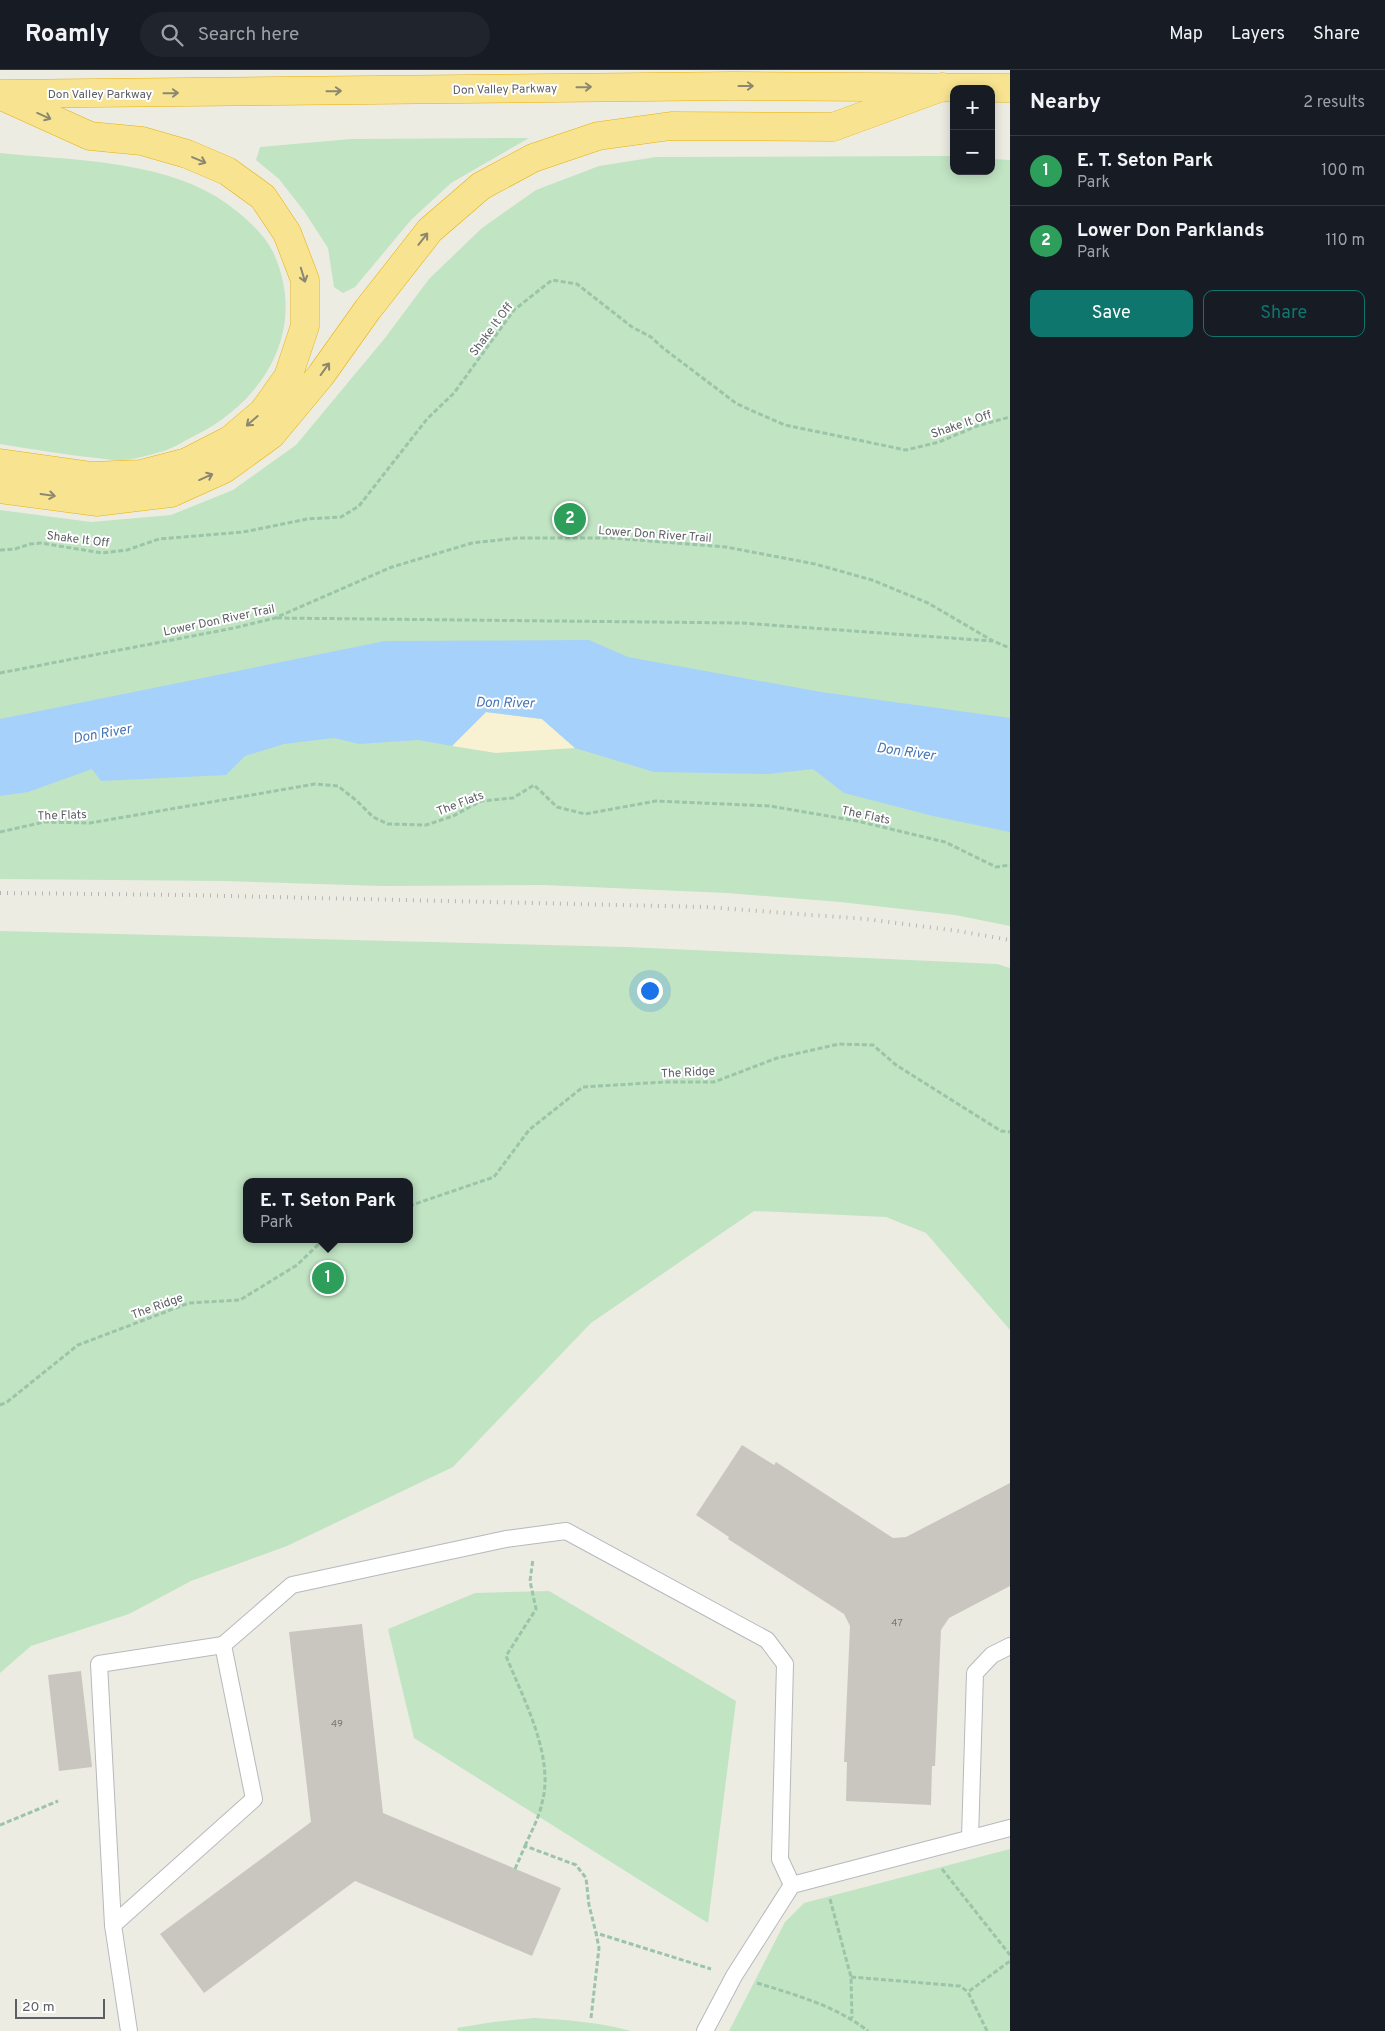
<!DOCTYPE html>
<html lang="en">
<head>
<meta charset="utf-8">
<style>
  :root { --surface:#171b24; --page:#20242c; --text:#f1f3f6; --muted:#9ea1a6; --line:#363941; --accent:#0f766e }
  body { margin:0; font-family:Overpass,sans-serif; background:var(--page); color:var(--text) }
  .controls { position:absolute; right:15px; top:15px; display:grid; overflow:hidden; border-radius:10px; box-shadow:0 2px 12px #0003 }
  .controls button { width:45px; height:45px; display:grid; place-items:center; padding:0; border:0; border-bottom:1px solid var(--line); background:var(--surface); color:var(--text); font:25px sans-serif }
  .scale { position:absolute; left:15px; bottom:12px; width:90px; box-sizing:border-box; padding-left:5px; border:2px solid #5c5f63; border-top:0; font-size:14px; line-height:18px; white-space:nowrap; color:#5c5f63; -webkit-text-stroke:4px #fff; paint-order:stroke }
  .you { position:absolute; left:649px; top:920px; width:18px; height:18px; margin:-12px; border:4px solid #fff; border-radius:50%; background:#1a73e8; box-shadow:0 0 0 8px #1a73e833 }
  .badge { display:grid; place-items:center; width:32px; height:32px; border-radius:50%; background:var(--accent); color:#fff; font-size:16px; font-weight:700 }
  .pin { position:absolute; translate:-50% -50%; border:2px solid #fff; box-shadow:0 1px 5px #0006 }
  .popup { position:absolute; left:243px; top:1108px; width:170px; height:65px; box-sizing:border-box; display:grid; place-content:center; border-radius:10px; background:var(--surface); filter:drop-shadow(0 1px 4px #0005); font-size:16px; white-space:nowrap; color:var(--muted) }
  .popup b { font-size:19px; color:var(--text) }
  .popup::after { content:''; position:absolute; left:50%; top:100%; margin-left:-10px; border:10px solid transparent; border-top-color:var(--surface) }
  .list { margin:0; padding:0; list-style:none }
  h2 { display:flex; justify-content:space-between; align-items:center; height:65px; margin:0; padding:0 20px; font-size:21px }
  h2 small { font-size:16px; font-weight:400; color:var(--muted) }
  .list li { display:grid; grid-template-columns:32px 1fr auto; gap:15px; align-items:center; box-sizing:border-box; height:70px; padding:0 20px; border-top:1px solid var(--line) }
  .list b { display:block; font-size:19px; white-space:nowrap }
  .list p { margin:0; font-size:16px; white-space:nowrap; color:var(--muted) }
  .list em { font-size:16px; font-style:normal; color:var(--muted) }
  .actions { display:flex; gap:10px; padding:15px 20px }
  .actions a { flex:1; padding:11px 0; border:1px solid var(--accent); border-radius:10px; text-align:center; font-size:18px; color:var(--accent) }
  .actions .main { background:var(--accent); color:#fff }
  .icon { flex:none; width:28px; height:28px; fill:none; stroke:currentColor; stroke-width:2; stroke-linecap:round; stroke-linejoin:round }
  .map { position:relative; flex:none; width:1010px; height:1961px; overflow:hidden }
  header { display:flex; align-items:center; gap:30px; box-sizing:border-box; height:70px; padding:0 25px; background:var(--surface); border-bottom:1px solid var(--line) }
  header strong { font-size:24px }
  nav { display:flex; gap:28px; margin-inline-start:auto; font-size:18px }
  .search { width:350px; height:45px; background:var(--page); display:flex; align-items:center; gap:12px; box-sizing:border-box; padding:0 18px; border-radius:28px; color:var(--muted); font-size:19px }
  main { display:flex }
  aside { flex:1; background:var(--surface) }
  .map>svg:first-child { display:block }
  .green { fill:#c1e4c3; fill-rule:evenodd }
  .sand { fill:#f8f2d3 }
  .water { fill:#a6d1fb }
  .building { fill:#c9c6c0 }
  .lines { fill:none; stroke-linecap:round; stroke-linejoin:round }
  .service-casing { stroke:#b6b9bd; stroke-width:18 }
  .motorway-casing { stroke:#e7b00a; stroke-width:29 }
  .path { stroke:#9bc4a9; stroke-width:3; stroke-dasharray:5 2.5; stroke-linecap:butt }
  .service { stroke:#fff; stroke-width:16 }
  .motorway { stroke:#f8e490; stroke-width:28 }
  .rail { stroke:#b4b5b5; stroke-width:4; stroke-dasharray:1 6; stroke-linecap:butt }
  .oneway { stroke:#8b8770 }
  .labels { text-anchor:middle; stroke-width:4; stroke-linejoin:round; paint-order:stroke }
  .number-label { font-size:10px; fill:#77797a }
  .street-label { font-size:12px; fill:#5c5f63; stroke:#fff }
  .water-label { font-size:14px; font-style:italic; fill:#4676b5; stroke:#fff }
</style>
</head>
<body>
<header>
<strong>Roamly</strong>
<div class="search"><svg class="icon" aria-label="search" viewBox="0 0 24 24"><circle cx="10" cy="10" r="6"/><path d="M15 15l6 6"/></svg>Search here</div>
<nav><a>Map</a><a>Layers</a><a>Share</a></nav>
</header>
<main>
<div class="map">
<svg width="1010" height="1961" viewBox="0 0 1010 1961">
  <rect width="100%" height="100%" fill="#edece3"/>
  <g class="green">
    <path d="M529,68L451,113L411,150L355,217L343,223L334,217L328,178L304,141L279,109L256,90L260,77L351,69Z"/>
    <path d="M0,83C69,90 156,90 217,127C237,140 263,161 273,182C308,257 266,329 198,364C187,369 176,377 164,381C152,384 137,389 124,390C115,391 106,389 97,388C65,385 32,379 0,374Z"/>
    <path d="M948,86H954V101H991V89L1010,90V856L955,845L840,832L727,823L544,815L382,816L224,811L0,809V440L91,452L171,445L233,420L296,375L385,268L429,209L482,158L536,120L599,96L656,87Z"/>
    <path d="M0,861L627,877L997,894L1010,898V1260L926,1163L886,1147L754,1141L591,1253L453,1397L287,1476L191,1511L129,1544L31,1576L0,1603ZM247,1112H409V1169H247Z"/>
    <path d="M549,1521L736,1631L708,1853L414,1668L388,1559L475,1523Z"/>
    <path d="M1010,1779V1961H729L785,1852L804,1833Z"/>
    <path d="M534,1948C567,1950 599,1952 631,1961H458L457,1958L493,1952Z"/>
  </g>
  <path class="sand" d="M486,642L542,649L575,678L496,683L452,676Z"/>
  <path class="water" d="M589,570L628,587L821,622L1010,648V762L933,746L844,723L813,699L768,704L654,702L575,678L542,649L486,642L452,676L418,670L359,674L334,668L284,674L245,686L226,705L101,711L92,699L28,722L0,726V649L385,571Z"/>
  <g class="building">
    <path d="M742,1375L774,1395L776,1392L893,1468L906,1467L1010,1413V1516L949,1548L941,1560L935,1696H932L931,1735L846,1731L847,1692H844L850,1556L844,1544L728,1469L729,1467L696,1445Z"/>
    <path d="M362,1554L383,1743L561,1818L532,1886L355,1811L204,1923L160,1864L311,1752L289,1562Z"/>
    <path d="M81,1601L92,1697L59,1701L48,1605Z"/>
  </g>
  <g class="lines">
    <g class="service-casing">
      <g id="service">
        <path d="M970,1768L975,1603L992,1585L1010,1576"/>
        <path d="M113,1855L99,1594L223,1575"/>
        <path d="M129,1961L113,1855L254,1729L223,1575L292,1515L506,1469L566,1461L767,1570L785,1594L780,1789L792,1815"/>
        <path d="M705,1961L734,1906L792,1815L1010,1758"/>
      </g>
    </g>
    <g class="motorway-casing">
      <g id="motorway">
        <path d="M0,24L734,16L1010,18"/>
        <path d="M0,393L92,406L141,404L187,392L230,370L263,342L288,307L305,256V210L287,163L263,127L227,101L187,84L142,71L90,66L6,28"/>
        <path d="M0,419L96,432L171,423L224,399L271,365L321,305L368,239L430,160L481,116L533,88L598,66L671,56L833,57L942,17"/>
      </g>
    </g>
    <g class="path">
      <path d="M0,480L15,479L30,474L41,473L102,483L127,480L159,469L243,462L307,449L341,447L359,436L427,349L454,323L514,240L552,210L577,214L632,257L651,267L663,278L737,334L785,355L906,380L939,372L977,356L1010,347"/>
      <path d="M277,548L742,553L992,571"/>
      <path d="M0,603L234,558L275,548L392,497L472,473L517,468H612L726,477L815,494L872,510L928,533L993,571L1010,578"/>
      <path d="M0,762L44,752L90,753L315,714L338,716L357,731L373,747L388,754L426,755L453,746L481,731L513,728L534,715L557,737L585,744L656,731L770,736L857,751L945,772L996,797L1010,795"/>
      <path d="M409,1136L494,1107L529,1060L583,1017L665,1012H714L777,988L839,974L873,975L896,995L1001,1061L1010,1062"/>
      <path d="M0,1335L7,1332L78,1275L189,1233L240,1230L297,1195L324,1169"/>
      <path d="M0,1755L58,1731"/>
      <path d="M525,1776C531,1762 539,1748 542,1733C555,1687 523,1628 506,1586L536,1539L530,1511L533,1489"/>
      <path d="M515,1799L525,1776L576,1795L586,1808L589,1835L596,1863"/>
      <path d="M942,1799L1010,1885"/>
      <path d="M830,1829L851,1907L852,1948"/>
      <path d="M851,1907L960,1916L968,1922"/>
      <path d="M757,1913C796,1925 836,1936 868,1961"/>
      <path d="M591,1948L599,1878L596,1863L711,1899"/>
      <path d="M987,1961L968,1922L1010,1891"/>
    </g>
    <use href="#service" class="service"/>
    <use href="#motorway" class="motorway"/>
    <path class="rail" d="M0,823L186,825L706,837L866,849L958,861L1010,870"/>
  </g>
  <defs><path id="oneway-shaft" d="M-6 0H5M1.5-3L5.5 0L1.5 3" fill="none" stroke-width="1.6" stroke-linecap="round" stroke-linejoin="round" transform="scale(1.25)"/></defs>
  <g class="oneway">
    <use href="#oneway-shaft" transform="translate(746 16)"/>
    <use href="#oneway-shaft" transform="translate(584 17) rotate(-1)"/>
    <use href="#oneway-shaft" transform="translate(334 21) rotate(-1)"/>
    <use href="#oneway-shaft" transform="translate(171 23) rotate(-1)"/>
    <use href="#oneway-shaft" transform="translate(44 46) rotate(24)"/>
    <use href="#oneway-shaft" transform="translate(199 90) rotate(23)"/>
    <use href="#oneway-shaft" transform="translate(423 169) rotate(-52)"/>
    <use href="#oneway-shaft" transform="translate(303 205) rotate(73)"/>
    <use href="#oneway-shaft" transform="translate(325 299) rotate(-54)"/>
    <use href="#oneway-shaft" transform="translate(252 351) rotate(139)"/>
    <use href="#oneway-shaft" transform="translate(206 407) rotate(-24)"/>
    <use href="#oneway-shaft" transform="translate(48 425) rotate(8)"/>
  </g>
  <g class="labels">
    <g class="number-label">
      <text x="897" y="1556">47</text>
      <text x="337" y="1657">49</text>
    </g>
    <g class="street-label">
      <text transform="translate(505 19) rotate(-1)" y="4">Don Valley Parkway</text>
      <text x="100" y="28">Don Valley Parkway</text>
      <text transform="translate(491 259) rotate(-53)" y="4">Shake It Off</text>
      <text transform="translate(961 354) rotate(-19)" y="4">Shake It Off</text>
      <text transform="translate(655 464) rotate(4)" y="4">Lower Don River Trail</text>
      <text transform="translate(78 469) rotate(7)" y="4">Shake It Off</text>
      <text transform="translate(219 550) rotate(-12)" y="4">Lower Don River Trail</text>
      <text transform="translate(460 733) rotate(-21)" y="4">The Flats</text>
      <text transform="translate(62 745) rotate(-2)" y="4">The Flats</text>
      <text transform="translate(866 745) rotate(12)" y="4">The Flats</text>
      <text transform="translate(688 1002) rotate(-3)" y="4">The Ridge</text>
      <text transform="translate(157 1236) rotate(-20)" y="4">The Ridge</text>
    </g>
    <g class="water-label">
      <text transform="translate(505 632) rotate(1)" y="5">Don River</text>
      <text transform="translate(102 663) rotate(-10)" y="5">Don River</text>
      <text transform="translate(906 681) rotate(8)" y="5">Don River</text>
    </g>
  </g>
</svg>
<div class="controls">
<button>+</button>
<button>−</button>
</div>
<div class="scale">20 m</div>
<div class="you"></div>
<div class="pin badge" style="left:328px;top:1208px;background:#2e9e5b">1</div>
<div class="popup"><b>E. T. Seton Park</b>Park</div>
<div class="pin badge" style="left:570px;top:449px;background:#2e9e5b">2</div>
</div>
<aside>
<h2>Nearby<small>2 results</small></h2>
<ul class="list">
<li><span class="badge" style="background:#2e9e5b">1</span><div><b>E. T. Seton Park</b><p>Park</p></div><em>100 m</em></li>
<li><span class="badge" style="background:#2e9e5b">2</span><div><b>Lower Don Parklands</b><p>Park</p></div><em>110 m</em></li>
</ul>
<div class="actions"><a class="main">Save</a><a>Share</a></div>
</aside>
</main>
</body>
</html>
